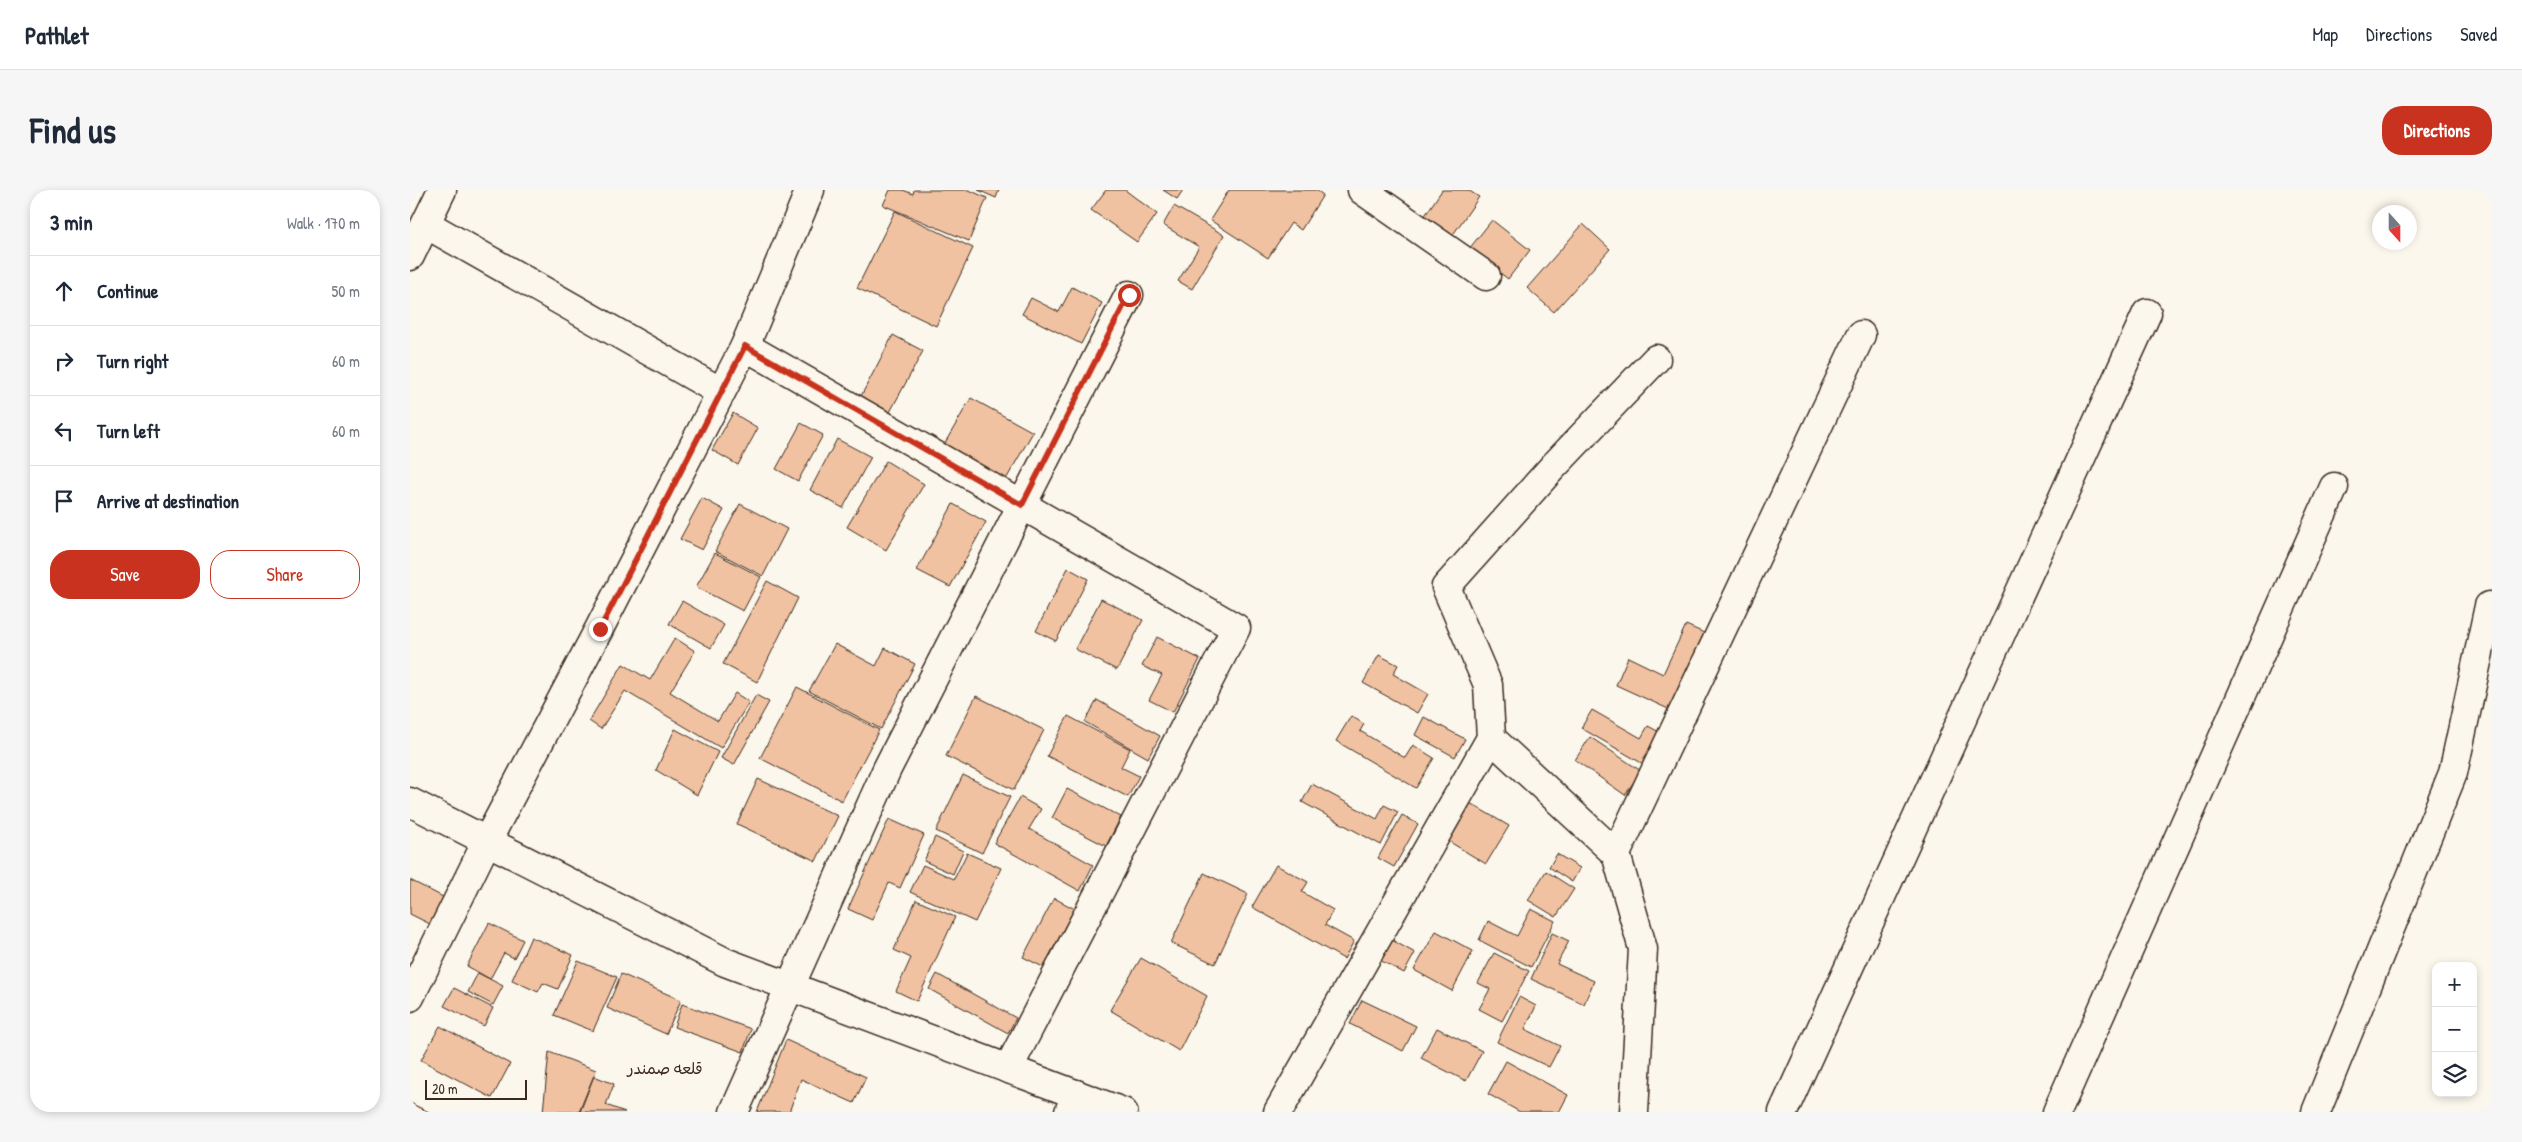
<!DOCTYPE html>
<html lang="en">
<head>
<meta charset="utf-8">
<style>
  :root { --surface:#fff; --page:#f6f6f7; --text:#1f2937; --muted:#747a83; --line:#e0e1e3; --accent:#c8321e }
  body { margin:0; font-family:"Patrick Hand","Playpen Sans Arabic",sans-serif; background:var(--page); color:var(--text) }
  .controls { position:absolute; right:15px; bottom:15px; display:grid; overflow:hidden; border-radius:10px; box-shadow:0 2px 8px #0003 }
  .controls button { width:45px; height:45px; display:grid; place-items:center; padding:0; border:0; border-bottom:1px solid var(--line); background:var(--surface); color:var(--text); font:25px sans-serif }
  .compass { position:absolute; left:1962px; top:15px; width:45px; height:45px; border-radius:50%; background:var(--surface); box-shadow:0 2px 8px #0003; rotate:159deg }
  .scale { position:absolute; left:15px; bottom:12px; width:102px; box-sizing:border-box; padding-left:5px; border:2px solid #3b2a1e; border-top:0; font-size:14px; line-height:18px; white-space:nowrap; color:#3b2a1e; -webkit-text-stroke:4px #fbf7ec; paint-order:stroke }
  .stop { position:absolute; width:15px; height:15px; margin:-11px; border:4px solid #c8321e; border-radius:50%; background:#fff }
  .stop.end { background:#c8321e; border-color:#fff; box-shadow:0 1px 5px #0008 }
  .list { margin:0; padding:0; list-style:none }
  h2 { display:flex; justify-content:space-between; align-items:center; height:65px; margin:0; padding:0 20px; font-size:21px }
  h2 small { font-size:16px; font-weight:400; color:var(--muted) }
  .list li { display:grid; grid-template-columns:32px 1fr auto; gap:15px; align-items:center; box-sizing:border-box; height:70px; padding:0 20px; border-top:1px solid var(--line) }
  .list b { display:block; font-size:19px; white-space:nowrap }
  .list em { font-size:16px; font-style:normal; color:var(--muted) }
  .actions { display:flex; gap:10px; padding:15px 20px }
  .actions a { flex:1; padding:11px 0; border:1px solid var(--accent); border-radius:20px; text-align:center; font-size:18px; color:var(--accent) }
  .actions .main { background:var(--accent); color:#fff }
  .icon { flex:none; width:28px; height:28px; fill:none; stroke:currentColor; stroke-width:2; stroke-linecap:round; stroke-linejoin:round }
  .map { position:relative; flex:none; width:2082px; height:922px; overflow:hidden; border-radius:20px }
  header { display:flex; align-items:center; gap:30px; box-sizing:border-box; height:70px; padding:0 25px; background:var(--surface); border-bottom:1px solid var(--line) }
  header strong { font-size:24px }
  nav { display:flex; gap:28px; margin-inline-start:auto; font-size:18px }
  .intro { display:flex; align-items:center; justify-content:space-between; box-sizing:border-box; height:120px; padding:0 30px }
  h1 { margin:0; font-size:35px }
  .button { padding:12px 22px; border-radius:20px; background:var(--accent); color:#fff; font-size:18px; font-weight:700 }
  main { display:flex; gap:30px; padding:0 30px }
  aside { flex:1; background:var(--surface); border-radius:20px; box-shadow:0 2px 8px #0003 }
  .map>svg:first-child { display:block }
  .building { fill:#f1c2a1; stroke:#3b2a1e }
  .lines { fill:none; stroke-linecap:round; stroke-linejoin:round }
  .street-casing { stroke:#3b2a1e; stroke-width:31 }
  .secondary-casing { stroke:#3b2a1e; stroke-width:31 }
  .street { stroke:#fbf7ec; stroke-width:28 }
  .secondary { stroke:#fbf7ec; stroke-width:28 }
  .route { stroke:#c8321e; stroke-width:6 }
  .labels { text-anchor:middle; stroke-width:4; stroke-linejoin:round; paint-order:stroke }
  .neighbourhood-label { font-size:16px; fill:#3b2a1e; stroke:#fbf7ec }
</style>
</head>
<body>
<header>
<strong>Pathlet</strong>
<nav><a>Map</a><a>Directions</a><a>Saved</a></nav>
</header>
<div class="intro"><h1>Find us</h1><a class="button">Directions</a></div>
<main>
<aside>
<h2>3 min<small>Walk · 170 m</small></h2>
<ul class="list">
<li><svg class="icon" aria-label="ahead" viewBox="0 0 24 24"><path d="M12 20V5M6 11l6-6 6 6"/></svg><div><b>Continue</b></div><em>50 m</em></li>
<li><svg class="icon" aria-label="right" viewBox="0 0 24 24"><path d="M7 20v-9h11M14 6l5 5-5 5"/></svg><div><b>Turn right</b></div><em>60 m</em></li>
<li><svg class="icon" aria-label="left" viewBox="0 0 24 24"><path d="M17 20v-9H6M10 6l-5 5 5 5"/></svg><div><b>Turn left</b></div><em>60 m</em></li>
<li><svg class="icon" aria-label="arrive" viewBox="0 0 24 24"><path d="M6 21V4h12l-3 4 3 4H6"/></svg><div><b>Arrive at destination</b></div></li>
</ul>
<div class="actions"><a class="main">Save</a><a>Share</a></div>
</aside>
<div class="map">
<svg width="2082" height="922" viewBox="0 0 2082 922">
  <rect width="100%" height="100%" fill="#fbf7ec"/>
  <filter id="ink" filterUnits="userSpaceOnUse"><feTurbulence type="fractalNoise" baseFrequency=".02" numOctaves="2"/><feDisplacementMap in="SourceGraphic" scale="10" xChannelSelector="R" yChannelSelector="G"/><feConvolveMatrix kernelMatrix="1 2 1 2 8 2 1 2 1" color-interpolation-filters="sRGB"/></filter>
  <g filter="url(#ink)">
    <g class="building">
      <path d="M480,0H493L503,4L504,0H559L577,8L559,51L473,15Z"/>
      <path d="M568,0H589L586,8Z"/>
      <path d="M696,0H715L747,24L727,52L681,20Z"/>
      <path d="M753,0H773L767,9Z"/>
      <path d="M819,0H906L913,5L891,40L881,33L858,68L800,30Z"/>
      <path d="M1032,0H1058L1069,7L1042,46L1014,27Z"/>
      <path d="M764,16L814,45L782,99L768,91L789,57L753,35Z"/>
      <path d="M485,21L563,58L526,136L447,98Z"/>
      <path d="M1082,30L1120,60L1098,89L1059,59Z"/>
      <path d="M1173,34L1200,59L1144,122L1117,98Z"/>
      <path d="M662,97L692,113L671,154L612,124L621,108L649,122Z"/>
      <path d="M483,145L513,161L480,222L451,206Z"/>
      <path d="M561,208L623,242L594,293L532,258Z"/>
      <path d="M323,223L348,238L328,275L302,260Z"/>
      <path d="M391,233L413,245L388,291L366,279Z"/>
      <path d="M427,249L461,267L433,318L400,300Z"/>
      <path d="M476,271L514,294L476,360L437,337Z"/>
      <path d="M292,308L314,320L292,360L270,349Z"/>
      <path d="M330,314L377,339L353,386L305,361Z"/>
      <path d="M543,314L576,332L540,397L507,380Z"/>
      <path d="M305,363L351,387L333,421L286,397Z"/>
      <path d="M658,378L678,389L646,451L626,441Z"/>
      <path d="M357,391L388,408L347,492L313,474Z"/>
      <path d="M691,409L733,430L707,480L665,459Z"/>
      <path d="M272,411L314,435L301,458L259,434Z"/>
      <path d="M1276,435L1301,446L1265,522L1206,495L1218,467L1253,484Z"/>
      <path d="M747,447L790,469L763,522L739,510L752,485L732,476Z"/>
      <path d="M265,448L285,461L260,502L308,531L325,503L339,512L311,558L215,501L191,539L179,531L213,474L240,490Z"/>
      <path d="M425,454L466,476L475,458L505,474L471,539L399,501Z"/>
      <path d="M969,465L988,475L983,484L1018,504L1007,523L953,493Z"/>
      <path d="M387,497L469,540L432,611L350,568Z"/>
      <path d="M346,505L359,512L324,575L311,568Z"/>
      <path d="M566,506L634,540L604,600L536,566Z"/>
      <path d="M687,510L750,546L738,568L675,532Z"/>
      <path d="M1182,520L1231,548L1238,536L1253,544L1235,575L1171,538Z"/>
      <path d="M658,526L720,559L711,577L729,586L718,607L637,566Z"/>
      <path d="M941,526L954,534L950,541L995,568L1003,555L1024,568L1006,598L926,551Z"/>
      <path d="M1014,527L1055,549L1045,567L1005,545Z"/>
      <path d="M265,539L308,562L287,605L246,580Z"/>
      <path d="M1180,547L1231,581L1215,605L1165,570Z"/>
      <path d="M553,585L600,607L572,663L526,641Z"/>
      <path d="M348,589L428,626L406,671L327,634Z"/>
      <path d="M902,594L967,629L974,615L988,622L971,655L892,612Z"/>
      <path d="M657,599L711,627L696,656L642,628Z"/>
      <path d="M610,607L631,619L619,639L683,675L670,701L584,653Z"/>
      <path d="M1058,612L1099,636L1076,674L1035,649Z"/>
      <path d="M992,625L1008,634L984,677L968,668Z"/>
      <path d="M479,629L514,645L490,698L479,693L462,730L438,719Z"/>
      <path d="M525,647L553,661L543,684L514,671Z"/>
      <path d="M557,663L591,678L565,732L500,702L513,675L544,689Z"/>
      <path d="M1147,664L1170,678L1162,692L1139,677Z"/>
      <path d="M866,675L898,692L892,702L923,720L915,735L944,751L934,769L842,717Z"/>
      <path d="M1136,681L1164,699L1146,727L1118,710Z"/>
      <path d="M794,683L838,704L805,774L761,753Z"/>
      <path d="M0,690L37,709L24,736L0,724Z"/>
      <path d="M644,708L665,719L633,777L613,767Z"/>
      <path d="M506,710L545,727L507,811L486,801L501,768L484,760Z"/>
      <path d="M1121,719L1145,731L1121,777L1069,750L1078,731L1107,746Z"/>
      <path d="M79,733L113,750L104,768L94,763L80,789L57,776Z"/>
      <path d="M1026,741L1063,761L1042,801L1004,780Z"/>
      <path d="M1142,743L1159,751L1147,774L1184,791L1174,814L1121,789Z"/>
      <path d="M973,745L1005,763L994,783L962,766Z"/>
      <path d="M121,747L163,765L148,799L133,793L128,802L102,790Z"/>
      <path d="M1084,763L1119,781L1092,831L1069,819L1080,799L1068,793Z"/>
      <path d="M731,768L797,806L769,861L700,820Z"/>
      <path d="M168,771L207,787L183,841L144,825Z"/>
      <path d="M68,783L93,796L83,815L58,802Z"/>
      <path d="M211,784L271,810L256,844L197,818Z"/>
      <path d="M527,784L606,828L598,843L519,799Z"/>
      <path d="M44,798L83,818L74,836L34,816Z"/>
      <path d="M1109,807L1126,816L1115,839L1150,856L1139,877L1087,852Z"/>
      <path d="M952,810L1006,836L993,861L940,834Z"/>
      <path d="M272,814L341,839L333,862L264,837Z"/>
      <path d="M30,836L100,874L82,908L11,870Z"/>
      <path d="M1027,838L1072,861L1056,891L1011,868Z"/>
      <path d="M376,850L456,887L444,913L391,889L379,922H347Z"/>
      <path d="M139,862L186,880L169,922H133Z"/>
      <path d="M1096,871L1158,905L1149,922H1110L1078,904Z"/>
      <path d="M184,886L204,894L196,915L215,922H170Z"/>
      <path d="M0,913L19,922H0Z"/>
    </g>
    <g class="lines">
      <g class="street-casing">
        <g id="street">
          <path d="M952,0L1076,86"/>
          <path d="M16,34L311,202"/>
          <path d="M0,66L32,0"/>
          <path d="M335,156L826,438L598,879"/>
          <path d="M1081,548L1206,664L1233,759L1224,922"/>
          <path d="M1206,664L1451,145"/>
          <path d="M0,807L77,651L189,439L335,156L400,0"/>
          <path d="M324,922L477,579L719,105"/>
          <path d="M659,922L666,904"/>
          <path d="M868,922L1081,548L1078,495L1036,397L1142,278L1246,169"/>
          <path d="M1373,922L1737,123"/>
          <path d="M1647,922L1924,297"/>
          <path d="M1906,922L2043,583L2079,416"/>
        </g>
      </g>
      <g class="secondary-casing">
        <path id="secondary" d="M0,612L315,772L713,922"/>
      </g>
      <use href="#street" class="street"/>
      <use href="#secondary" class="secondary"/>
    </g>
  </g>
  <g class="lines" filter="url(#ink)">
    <path class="route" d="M190,439L335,156L612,315L719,105"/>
  </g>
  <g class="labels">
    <g class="neighbourhood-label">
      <text x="255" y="884">قلعه صمندر</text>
    </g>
  </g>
</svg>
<div class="controls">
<button>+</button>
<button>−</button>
<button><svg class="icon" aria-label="layers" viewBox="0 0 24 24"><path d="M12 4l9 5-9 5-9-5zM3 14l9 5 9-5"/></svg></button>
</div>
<svg class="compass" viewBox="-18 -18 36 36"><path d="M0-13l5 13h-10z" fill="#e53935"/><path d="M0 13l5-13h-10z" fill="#747a83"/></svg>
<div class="scale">20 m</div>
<div class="stop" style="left:719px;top:105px"></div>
<div class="stop end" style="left:190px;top:439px"></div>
</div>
</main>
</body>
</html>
